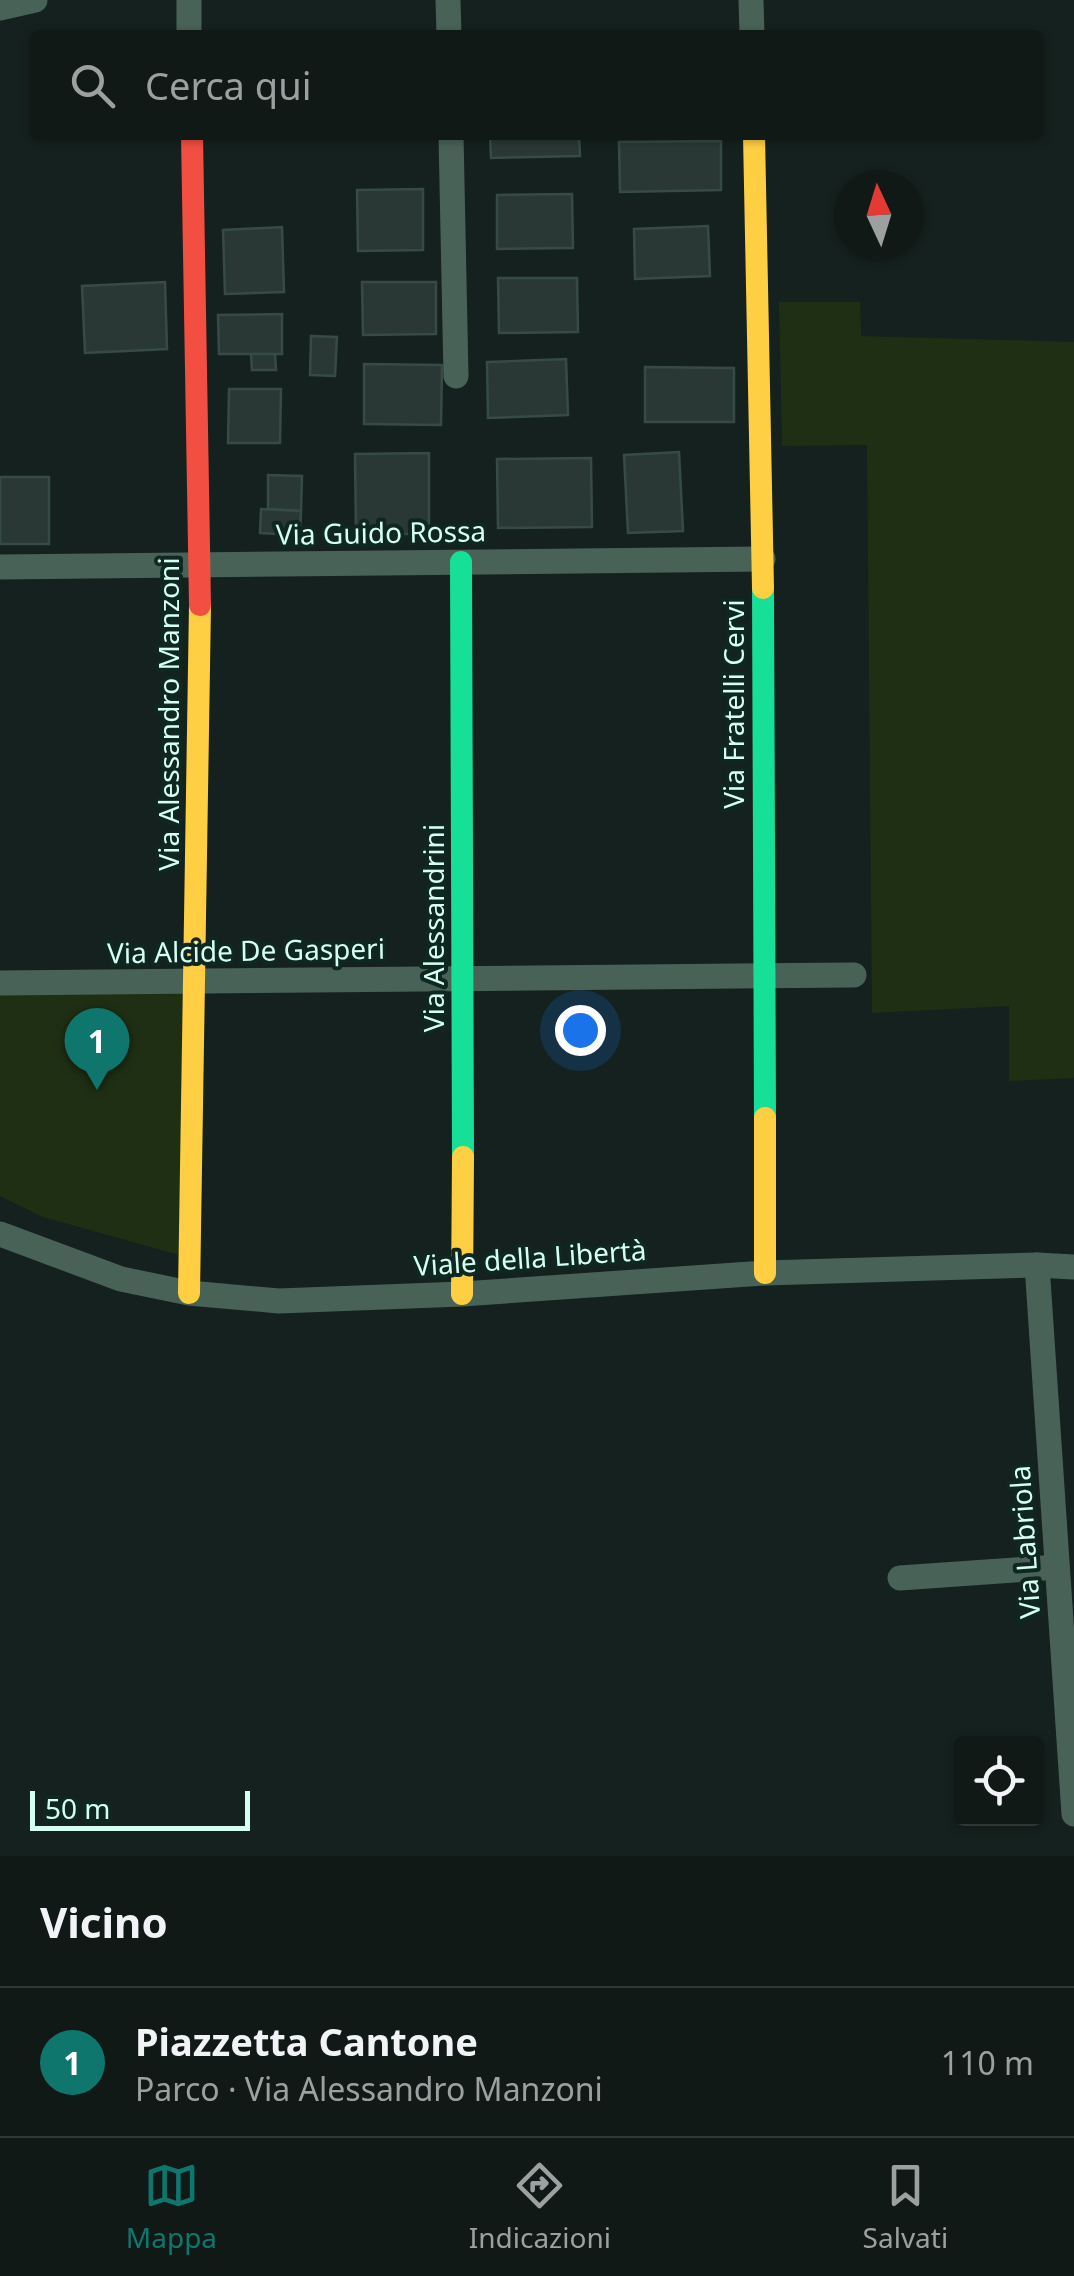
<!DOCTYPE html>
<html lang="it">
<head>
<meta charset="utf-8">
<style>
  :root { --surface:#101916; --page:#1e2623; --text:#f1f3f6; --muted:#9ca0a1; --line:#303835; --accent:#0f766e }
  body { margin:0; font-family:"Noto Sans",sans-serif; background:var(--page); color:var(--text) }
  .controls { position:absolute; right:30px; bottom:30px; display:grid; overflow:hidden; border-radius:10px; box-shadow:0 2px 8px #0004 }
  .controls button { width:90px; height:90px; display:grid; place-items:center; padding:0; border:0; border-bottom:2px solid var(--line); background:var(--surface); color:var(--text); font:50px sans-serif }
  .compass { position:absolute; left:834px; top:170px; width:90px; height:90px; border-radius:50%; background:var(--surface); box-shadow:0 2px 8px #0004; rotate:356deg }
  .scale { position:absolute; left:30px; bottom:25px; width:220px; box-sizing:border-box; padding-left:10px; border:5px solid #d5fff1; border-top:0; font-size:28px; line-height:35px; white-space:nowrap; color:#d5fff1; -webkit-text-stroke:8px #0f2720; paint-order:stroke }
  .you { position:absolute; left:580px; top:1030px; width:35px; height:35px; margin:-25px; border:8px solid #fff; border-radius:50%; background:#1a73e8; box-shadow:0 0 0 15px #1a73e833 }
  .badge { display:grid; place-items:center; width:65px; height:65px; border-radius:50%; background:var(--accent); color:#fff; font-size:32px; font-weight:700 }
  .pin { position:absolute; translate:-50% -82px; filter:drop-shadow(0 2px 5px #0008) }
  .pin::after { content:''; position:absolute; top:52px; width:35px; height:30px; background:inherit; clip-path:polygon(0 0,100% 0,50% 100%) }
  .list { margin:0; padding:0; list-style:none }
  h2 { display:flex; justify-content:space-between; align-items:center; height:130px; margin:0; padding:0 40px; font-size:42px }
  h2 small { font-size:32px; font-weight:400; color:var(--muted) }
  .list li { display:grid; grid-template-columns:65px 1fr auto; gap:30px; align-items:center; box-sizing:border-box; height:150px; padding:0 40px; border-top:2px solid var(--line) }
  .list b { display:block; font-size:38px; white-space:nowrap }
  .list p { margin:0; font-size:32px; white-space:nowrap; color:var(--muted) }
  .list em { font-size:32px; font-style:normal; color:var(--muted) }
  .icon { flex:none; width:55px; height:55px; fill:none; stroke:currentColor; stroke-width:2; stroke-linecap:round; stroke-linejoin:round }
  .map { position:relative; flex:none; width:1074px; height:1856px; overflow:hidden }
  .search { position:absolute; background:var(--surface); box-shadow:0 2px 8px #0004; left:30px; right:30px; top:30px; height:110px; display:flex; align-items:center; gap:25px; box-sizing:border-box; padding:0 35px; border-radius:10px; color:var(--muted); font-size:38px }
  .sheet { height:280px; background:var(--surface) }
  nav { display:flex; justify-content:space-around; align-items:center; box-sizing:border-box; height:140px; border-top:2px solid var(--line); background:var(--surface); font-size:28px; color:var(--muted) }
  nav a { display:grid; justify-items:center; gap:5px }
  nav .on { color:var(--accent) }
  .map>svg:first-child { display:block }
  .green { fill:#1f2f14 }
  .building { fill:#2a3835; stroke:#374b46; stroke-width:2.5 }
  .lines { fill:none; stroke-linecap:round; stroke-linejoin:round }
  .street { stroke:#496258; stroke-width:25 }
  .fast { stroke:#16e098; stroke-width:22 }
  .slow { stroke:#ffcf43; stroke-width:22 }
  .jam { stroke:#f24e42; stroke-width:22 }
  .labels { text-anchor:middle; stroke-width:8; stroke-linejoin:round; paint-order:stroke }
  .street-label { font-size:28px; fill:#d5fff1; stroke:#0f2720 }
</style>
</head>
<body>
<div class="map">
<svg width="1074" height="1856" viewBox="0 0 1074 1856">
  <rect width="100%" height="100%" fill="#15211e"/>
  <g class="green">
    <path d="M779,302H860L861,336L1074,342V1078L1009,1081V1006L872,1013L867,445L782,446Z"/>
    <path d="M196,981L190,1258L43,1217L0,1196V983Z"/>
  </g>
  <g class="building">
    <path d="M490,135H579L580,156L491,158Z"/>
    <path d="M721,141V190L620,192L619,142Z"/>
    <path d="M423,189V250L358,251L357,190Z"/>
    <path d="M572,194L573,248L497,249V195Z"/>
    <path d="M708,226L710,276L635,279L634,229Z"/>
    <path d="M282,227L284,292L225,294L223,230Z"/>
    <path d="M498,278H577L578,332L499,333Z"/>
    <path d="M165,282L167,349L85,353L82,286Z"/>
    <path d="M362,282H436V334L363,335Z"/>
    <path d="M282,314V354H219L218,315Z"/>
    <path d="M311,336L337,337L335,376L310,375Z"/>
    <path d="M251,354H275L276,370H252Z"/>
    <path d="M566,359L568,415L488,418L487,362Z"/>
    <path d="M364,364L442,365L441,425L364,424Z"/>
    <path d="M645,367L734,368V422H645Z"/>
    <path d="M229,389H281L280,443H228Z"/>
    <path d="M679,452L683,531L628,533L624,455Z"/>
    <path d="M429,453V534H356L355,454Z"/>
    <path d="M591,458L592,527L498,528L497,459Z"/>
    <path d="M268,475L302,476L301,511L268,509Z"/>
    <rect x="0" y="477" width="49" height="67"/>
    <path d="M261,509L301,511L300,535L260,533Z"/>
  </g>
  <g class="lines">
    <g class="street">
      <path d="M189,0V35"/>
      <path d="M448,0L449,35"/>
      <path d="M751,0L752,35"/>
      <path d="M0,8L35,0"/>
      <path d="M451,135L456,376"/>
      <path d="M0,567L763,559"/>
      <path d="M0,983L854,975"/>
      <path d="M0,1234L121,1279L189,1293L279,1301L462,1294L765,1273L1037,1265L1074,1267"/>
      <path d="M1037,1265L1074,1814"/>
      <path d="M900,1578L1057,1567"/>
    </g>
    <g class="fast">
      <path d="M461,562L463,1157"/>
      <path d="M763,588L765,1118"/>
    </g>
    <g class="slow">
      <path d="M754,135L763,588"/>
      <path d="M765,1118V1273"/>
      <path d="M189,1293L200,605"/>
      <path d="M462,1294L463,1157"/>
    </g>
    <path class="jam" d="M192,135L200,605"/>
  </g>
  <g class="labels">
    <g class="street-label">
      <text transform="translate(381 533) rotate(-1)" y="10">Via Guido Rossa</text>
      <text transform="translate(734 704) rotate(-90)" y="10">Via Fratelli Cervi</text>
      <text transform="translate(169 714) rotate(-90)" y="10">Via Alessandro Manzoni</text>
      <text transform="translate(434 928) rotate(-90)" y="10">Via Alessandrini</text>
      <text transform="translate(246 951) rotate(-1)" y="10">Via Alcide De Gasperi</text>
      <text transform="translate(530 1258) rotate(-4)" y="10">Viale della Libertà</text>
      <text transform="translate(1025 1542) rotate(-94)" y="10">Via Labriola</text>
    </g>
  </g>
</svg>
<div class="controls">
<button><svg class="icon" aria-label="locate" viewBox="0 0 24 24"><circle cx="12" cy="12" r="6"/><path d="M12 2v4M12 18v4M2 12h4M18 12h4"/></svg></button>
</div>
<svg class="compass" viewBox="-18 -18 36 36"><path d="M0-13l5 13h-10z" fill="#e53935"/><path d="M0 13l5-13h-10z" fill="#9ca0a1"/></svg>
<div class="scale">50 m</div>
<div class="you"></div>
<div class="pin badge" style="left:97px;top:1090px">1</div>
<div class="search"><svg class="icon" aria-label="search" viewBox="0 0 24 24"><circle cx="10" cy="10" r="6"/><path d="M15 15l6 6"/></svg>Cerca qui</div>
</div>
<section class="sheet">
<h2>Vicino<small></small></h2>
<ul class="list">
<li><span class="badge">1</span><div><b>Piazzetta Cantone</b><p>Parco · Via Alessandro Manzoni</p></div><em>110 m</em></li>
</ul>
</section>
<nav>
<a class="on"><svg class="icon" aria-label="map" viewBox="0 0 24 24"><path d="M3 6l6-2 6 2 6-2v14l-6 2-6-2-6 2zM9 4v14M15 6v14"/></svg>Mappa</a>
<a><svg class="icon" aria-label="directions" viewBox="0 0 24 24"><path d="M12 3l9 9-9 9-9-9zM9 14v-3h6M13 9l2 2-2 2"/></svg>Indicazioni</a>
<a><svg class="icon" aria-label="saved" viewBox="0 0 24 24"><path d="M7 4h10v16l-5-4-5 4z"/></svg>Salvati</a>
</nav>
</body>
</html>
